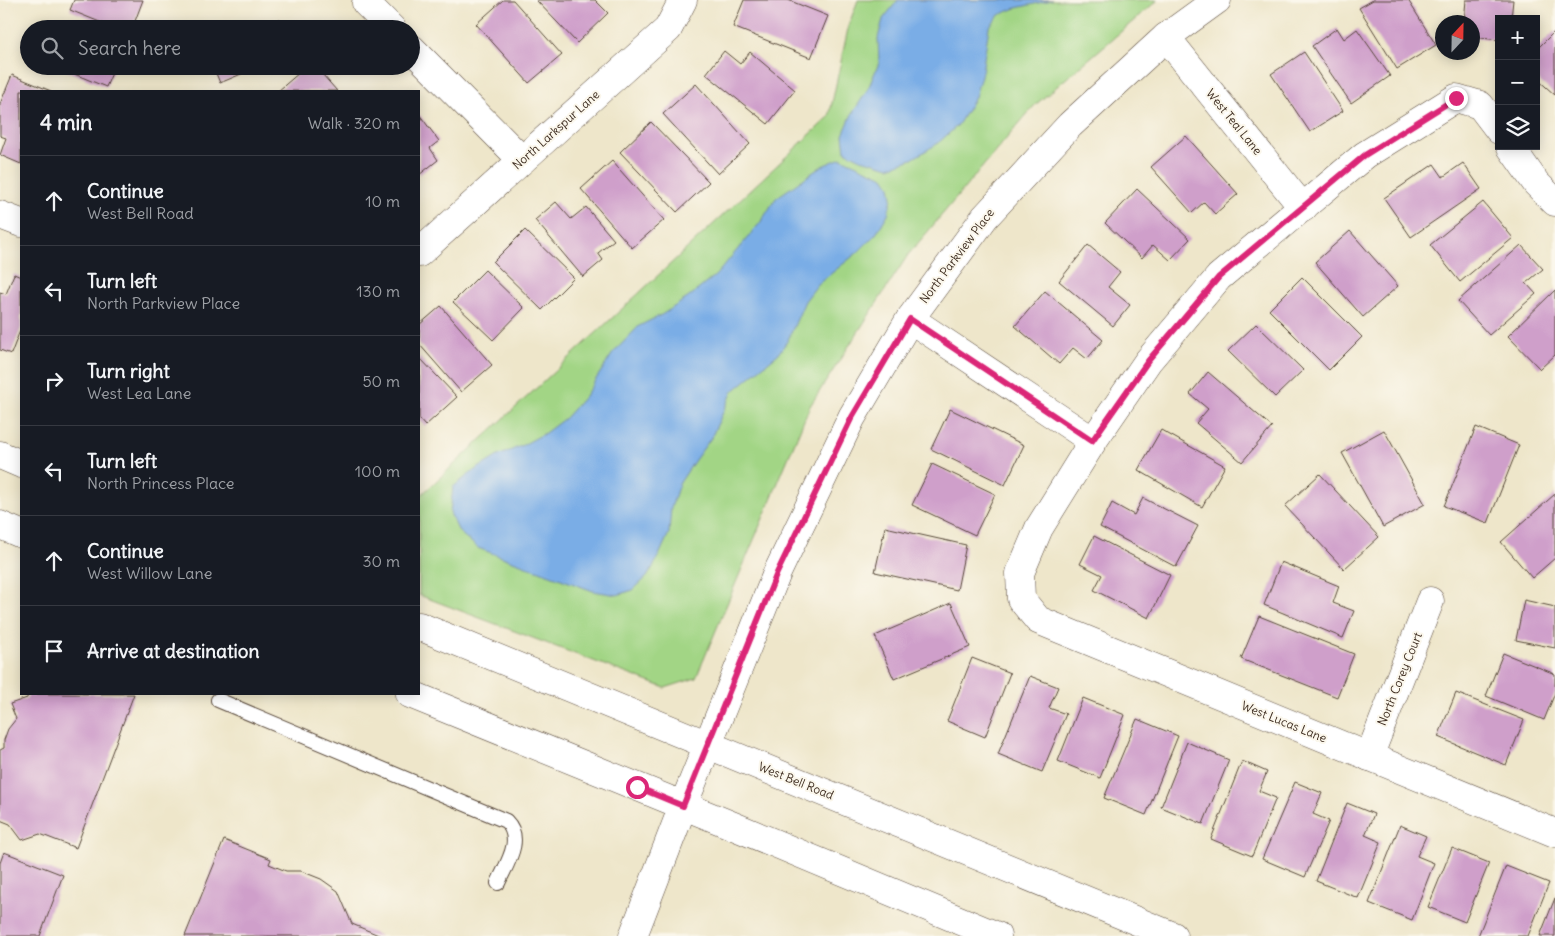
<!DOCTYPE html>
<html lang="en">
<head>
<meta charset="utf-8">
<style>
  :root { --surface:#171b24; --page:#20242c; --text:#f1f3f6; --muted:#9ea1a6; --line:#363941 }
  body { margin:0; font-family:Delius,sans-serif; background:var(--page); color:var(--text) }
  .controls { position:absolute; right:15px; top:15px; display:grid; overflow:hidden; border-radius:0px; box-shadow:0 2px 12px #0003 }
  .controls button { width:45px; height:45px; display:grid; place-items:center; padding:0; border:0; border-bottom:1px solid var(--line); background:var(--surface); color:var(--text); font:25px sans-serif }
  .compass { position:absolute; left:1435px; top:15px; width:45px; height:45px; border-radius:50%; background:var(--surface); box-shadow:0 2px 12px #0003; rotate:22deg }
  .stop { position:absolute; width:15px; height:15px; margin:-11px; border:4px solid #db2777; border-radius:50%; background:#fff }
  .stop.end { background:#db2777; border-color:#fff; box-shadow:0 1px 5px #0008 }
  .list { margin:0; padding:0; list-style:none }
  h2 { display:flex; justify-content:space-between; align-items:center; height:65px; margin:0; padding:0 20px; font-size:21px }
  h2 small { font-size:16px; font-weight:400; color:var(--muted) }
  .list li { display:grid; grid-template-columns:32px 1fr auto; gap:15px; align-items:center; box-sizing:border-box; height:90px; padding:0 20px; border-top:1px solid var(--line) }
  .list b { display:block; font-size:19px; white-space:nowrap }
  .list p { margin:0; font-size:16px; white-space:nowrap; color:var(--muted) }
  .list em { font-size:16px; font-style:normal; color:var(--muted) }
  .icon { flex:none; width:28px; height:28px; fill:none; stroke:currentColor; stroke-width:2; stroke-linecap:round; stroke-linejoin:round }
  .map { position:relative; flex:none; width:1555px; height:936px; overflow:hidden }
  .search { position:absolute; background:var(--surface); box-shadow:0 2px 12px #0003; left:20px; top:20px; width:400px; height:55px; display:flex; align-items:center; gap:12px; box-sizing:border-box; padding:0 18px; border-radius:28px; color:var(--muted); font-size:19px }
  .panel { position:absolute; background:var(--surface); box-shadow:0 2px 12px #0003; left:20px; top:90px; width:400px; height:605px; border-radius:0px }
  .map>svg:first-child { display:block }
  .green { fill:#a2d585; stroke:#6e8052 }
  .water { fill:#7aade6; stroke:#5a6c82 }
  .building { fill:#cf9fca }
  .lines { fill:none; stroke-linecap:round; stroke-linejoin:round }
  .lane-casing { stroke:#564638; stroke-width:16 }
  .street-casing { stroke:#564638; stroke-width:29 }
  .secondary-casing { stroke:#564638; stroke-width:29 }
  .primary-casing { stroke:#564638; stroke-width:29 }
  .lane { stroke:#fff; stroke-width:14 }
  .street { stroke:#fff; stroke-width:28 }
  .secondary { stroke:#fff; stroke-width:28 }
  .primary { stroke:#fff; stroke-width:28 }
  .route { stroke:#db2777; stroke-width:6 }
  .labels { text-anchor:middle; stroke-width:4; stroke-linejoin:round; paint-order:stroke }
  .street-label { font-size:12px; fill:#3b2a1e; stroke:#fbf7ec }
</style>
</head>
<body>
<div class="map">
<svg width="1555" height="936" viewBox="0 0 1555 936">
  <rect width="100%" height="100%" fill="#fbf7ec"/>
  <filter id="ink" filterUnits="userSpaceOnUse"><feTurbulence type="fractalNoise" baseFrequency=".02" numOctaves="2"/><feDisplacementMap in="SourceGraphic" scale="10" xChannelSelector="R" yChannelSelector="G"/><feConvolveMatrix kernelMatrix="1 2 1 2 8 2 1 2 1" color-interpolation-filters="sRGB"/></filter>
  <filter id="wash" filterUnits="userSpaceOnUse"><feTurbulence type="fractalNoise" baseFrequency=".0096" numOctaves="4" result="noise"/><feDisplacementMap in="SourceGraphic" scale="20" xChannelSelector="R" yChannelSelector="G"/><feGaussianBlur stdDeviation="1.12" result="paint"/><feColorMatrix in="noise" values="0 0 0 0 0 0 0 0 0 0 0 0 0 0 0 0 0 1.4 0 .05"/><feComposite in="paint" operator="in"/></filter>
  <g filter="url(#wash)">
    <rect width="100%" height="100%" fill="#eee6ca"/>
    <path class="green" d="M858,0H1158L1034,106L908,255L810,406L696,678L665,688L419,595V497L829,117L849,24Z"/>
    <g class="water">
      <path d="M898,0H1052L1016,8L999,15L989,27L982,72L975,97L958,125L937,144L912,159L889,167L861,159L845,151L843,135L852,114L867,91L879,63L878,38L883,19Z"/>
      <path d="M841,158L884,177L890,186L892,198L888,214L876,234L857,253L818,284L805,301L788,340L778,354L733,391L711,438L695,460L679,484L671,508L669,533L657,560L647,577L633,590L617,595L593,591L478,548L459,532L450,513L453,487L475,470L498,456L523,445L545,433L565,418L585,396L613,353L639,326L663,314L689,297L716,275L760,223L776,198L822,166Z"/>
    </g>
    <g id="blocks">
      <g class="building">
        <path d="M74,0H143L132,29H117L70,10Z"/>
        <path d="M503,0H513L562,55L529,83L476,24Z"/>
        <path d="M536,0H595L608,13L577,43Z"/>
        <path d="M744,0H788L828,16L811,58L733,27Z"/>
        <path d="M1373,0H1408L1436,45L1397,69L1359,8Z"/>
        <path d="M1466,0H1513L1511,19H1499V40L1472,37V22H1464Z"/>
        <path d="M280,19L284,29H258Z"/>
        <path d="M66,22L83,29H64Z"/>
        <path d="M1337,28L1344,39L1357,29L1390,76L1351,103L1312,46Z"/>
        <path d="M1555,31V95L1536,78V50Z"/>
        <path d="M724,51L740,64L750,52L795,90L768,124L706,74Z"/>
        <path d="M1304,52L1343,111L1310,132L1271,74Z"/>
        <path d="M55,66H115L106,87Z"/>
        <path d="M213,66H260L220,83Z"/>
        <path d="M307,66H315L337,91H278Z"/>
        <path d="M12,75L51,91H21V164L0,155L6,138L0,136V104Z"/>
        <path d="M696,84L750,144L718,174L663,114Z"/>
        <path d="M419,114L439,141L430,148L438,160L419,175Z"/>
        <path d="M651,122L709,182L677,212L620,152Z"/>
        <path d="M1186,136L1238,194L1215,214L1204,202L1192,213L1151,167Z"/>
        <path d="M612,161L664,220L632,248L581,189Z"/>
        <path d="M1463,163L1481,189L1411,237L1384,198L1434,164L1443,177Z"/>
        <path d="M1137,189L1190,239L1170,260L1153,245L1142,258L1105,223Z"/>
        <path d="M556,202L571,219L586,207L614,240L598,253L603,260L583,277L535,220Z"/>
        <path d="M1483,202L1513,238L1460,282L1430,245Z"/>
        <path d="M525,230L574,278L542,310L493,262Z"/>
        <path d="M1350,231L1398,286L1363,317L1315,262Z"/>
        <path d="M1088,245L1120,272L1108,287L1130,305L1113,326L1059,281Z"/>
        <path d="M1521,245L1543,269L1526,283L1536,294L1489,335L1458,301Z"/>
        <path d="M485,270L524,308L493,340L453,302Z"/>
        <path d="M14,274L21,277V328L11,354L0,350V292L6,294Z"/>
        <path d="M1302,277L1362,337L1329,370L1269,310Z"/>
        <path d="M1555,290V355L1540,369L1508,336Z"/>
        <path d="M1045,291L1103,340L1087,359L1073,348L1059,364L1015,326Z"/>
        <path d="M441,306L492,365L461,392L419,344V325Z"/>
        <path d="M1256,324L1303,370L1275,397L1228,351Z"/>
        <path d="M419,357L457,397L425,426L419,419Z"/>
        <path d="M1208,372L1272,427L1242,462L1196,423L1208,409L1190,394Z"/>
        <path d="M950,409L1024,445L1005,485L931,449Z"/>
        <path d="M1476,427L1519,445L1488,523L1444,506Z"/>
        <path d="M1161,430L1225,466L1202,507L1138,470Z"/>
        <path d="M1384,430L1425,504L1383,527L1342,453Z"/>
        <path d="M932,464L995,494L975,535L912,505Z"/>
        <path d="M1320,474L1379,537L1344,569L1285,506Z"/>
        <path d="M1555,494V558L1532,578L1501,542Z"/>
        <path d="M1143,498L1198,526L1176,567L1100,527L1112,503L1134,515Z"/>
        <path d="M885,527L966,545L957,590L875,572Z"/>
        <path d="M1094,536L1170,575L1149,618L1094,590L1102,575L1080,564Z"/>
        <path d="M1281,562L1339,586L1333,603L1354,611L1343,638L1264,605Z"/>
        <path d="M1524,600L1555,607V648L1516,640Z"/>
        <path d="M951,603L970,647L894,679L875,636Z"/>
        <path d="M1259,616L1354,654L1337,697L1241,659Z"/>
        <path d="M1503,653L1555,674V693L1544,720L1486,696Z"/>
        <path d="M972,658L1010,673L985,737L947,721Z"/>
        <path d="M1030,676L1058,687L1049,708L1066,714L1042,772L998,754Z"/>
        <path d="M1456,693L1524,720L1506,765L1438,737Z"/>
        <path d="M28,694H134L76,848L40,834L22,840L10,824L0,820V750L4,748V740L8,729L16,719L10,704L27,698Z"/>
        <path d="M1083,698L1125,715L1100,778L1058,761Z"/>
        <path d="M1137,719L1178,736L1146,815L1104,798Z"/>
        <path d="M1187,742L1229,760L1203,824L1161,807Z"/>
        <path d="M1242,761L1267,772L1259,791L1276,798L1252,856L1211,839Z"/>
        <path d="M1295,782L1322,793L1313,814L1329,821L1305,877L1262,859Z"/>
        <path d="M1347,803L1374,814L1365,835L1381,842L1358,898L1316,881Z"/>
        <path d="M1400,825L1426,836L1417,856L1434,863L1412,920L1369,903Z"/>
        <path d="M224,840L271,859L269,864L286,871H301L321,879L338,891L352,924L381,936H185Z"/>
        <path d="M1452,848L1489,863L1465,922L1428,907Z"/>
        <path d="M4,852L63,875L40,936H0V863Z"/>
        <path d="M1506,866L1549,883L1528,936H1478Z"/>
        <path d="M1555,898V936H1540Z"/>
      </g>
    </g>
  </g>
  <g filter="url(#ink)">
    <use href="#blocks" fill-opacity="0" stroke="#564638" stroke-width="1"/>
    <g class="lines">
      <g class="lane-casing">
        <path id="lane" d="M218,700L506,821C524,839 507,863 498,883"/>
      </g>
      <g class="street-casing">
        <g id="street">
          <path d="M366,3L392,29"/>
          <path d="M1166,37L1303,208"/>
          <path d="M411,48L522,160"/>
          <path d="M1499,130L1480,105L1456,98L1365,155L1219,277L1148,361L1093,441L1039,528L1020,573L1021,599L1038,620L1555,833"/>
          <path d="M1510,146L1536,183L1555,202"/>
          <path d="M0,215L21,223"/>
          <path d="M419,253L668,29L683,0"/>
          <path d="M910,319L1093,441"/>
          <path d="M1369,757L1430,601"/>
        </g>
      </g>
      <g class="secondary-casing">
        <path id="secondary" d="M633,936L683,806L777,573L852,417L910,319L985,217L1070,125L1166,37L1217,0"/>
      </g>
      <g class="primary-casing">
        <g id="primary">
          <path d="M0,455L21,464"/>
          <path d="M0,525L21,534"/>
          <path d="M419,626L1173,936"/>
          <path d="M410,694L736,827L997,936"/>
        </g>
      </g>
      <use href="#lane" class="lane"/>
      <use href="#street" class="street"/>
      <use href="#secondary" class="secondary"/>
      <use href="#primary" class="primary"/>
    </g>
  </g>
  <g class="lines" filter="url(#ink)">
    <path class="route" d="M637,787L683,806L777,573L852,417L910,319L1092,441L1148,361L1219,277L1365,155L1456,98"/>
  </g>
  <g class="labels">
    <g class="street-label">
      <text transform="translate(1234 122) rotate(51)" y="4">West Teal Lane</text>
      <text transform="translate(556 130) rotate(-42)" y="4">North Larkspur Lane</text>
      <text transform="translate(957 256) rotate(-53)" y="4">North Parkview Place</text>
      <text transform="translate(1400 679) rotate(-68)" y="4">North Corey Court</text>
      <text transform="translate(1284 722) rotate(22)" y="4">West Lucas Lane</text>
      <text transform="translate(796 781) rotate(22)" y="4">West Bell Road</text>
    </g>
  </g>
</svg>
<div class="controls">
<button>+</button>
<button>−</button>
<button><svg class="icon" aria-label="layers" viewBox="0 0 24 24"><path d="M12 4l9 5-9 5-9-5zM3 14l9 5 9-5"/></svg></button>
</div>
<svg class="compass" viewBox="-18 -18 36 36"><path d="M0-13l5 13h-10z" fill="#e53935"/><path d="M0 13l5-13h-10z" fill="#9ea1a6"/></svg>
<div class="stop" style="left:637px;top:787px"></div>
<div class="stop end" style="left:1456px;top:98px"></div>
<div class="search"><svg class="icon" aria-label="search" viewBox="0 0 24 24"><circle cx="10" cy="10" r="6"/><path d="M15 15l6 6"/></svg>Search here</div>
<section class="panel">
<h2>4 min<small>Walk · 320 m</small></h2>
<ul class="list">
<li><svg class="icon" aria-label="ahead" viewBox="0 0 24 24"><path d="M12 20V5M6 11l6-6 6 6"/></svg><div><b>Continue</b><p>West Bell Road</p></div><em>10 m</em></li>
<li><svg class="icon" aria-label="left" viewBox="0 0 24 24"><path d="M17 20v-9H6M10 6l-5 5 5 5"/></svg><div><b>Turn left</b><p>North Parkview Place</p></div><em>130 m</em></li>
<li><svg class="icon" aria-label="right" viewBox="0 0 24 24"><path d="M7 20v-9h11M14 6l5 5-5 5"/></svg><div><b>Turn right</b><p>West Lea Lane</p></div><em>50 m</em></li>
<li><svg class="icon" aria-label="left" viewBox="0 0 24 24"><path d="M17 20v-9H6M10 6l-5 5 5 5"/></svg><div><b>Turn left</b><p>North Princess Place</p></div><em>100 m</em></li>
<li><svg class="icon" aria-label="ahead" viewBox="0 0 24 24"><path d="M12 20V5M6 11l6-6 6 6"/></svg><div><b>Continue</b><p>West Willow Lane</p></div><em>30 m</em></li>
<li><svg class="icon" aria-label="arrive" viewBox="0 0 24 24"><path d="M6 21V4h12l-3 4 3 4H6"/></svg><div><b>Arrive at destination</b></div></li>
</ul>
</section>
</div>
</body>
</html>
